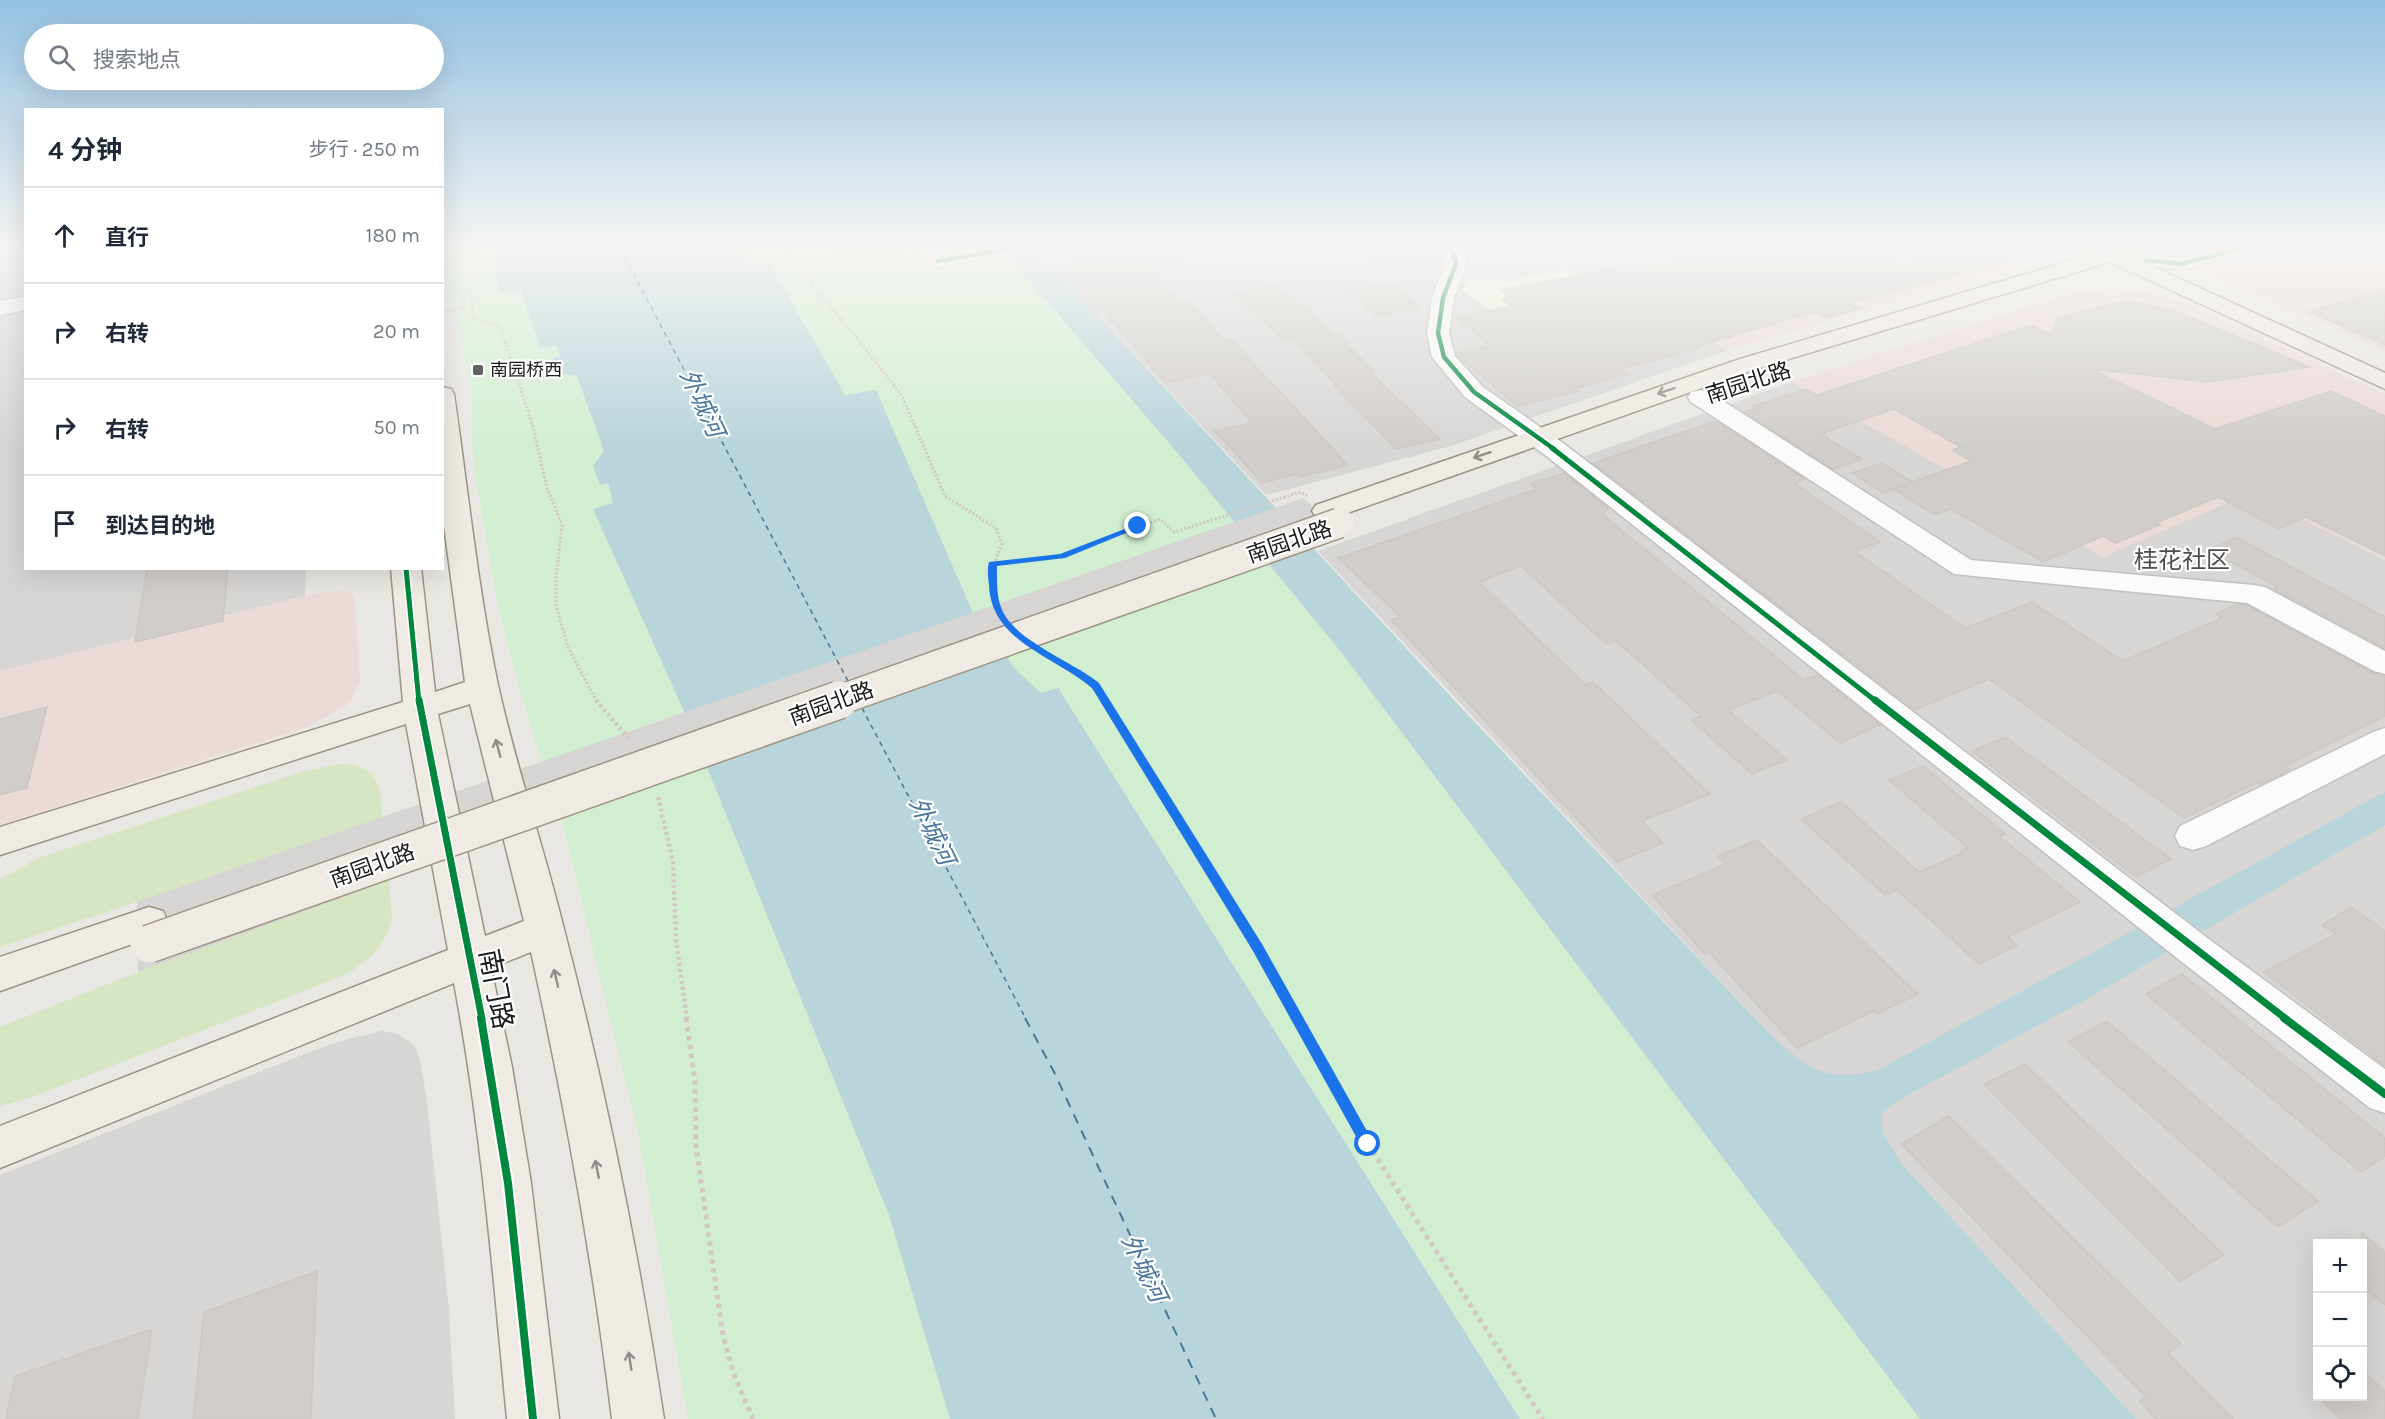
<!DOCTYPE html>
<html lang="zh">
<head>
<meta charset="utf-8">
<style>
  :root { --surface:#fff; --page:#f6f6f7; --text:#1f2937; --muted:#747a83; --line:#e0e1e3 }
  body { margin:0; font-family:Karla,"Noto Sans SC",sans-serif; background:var(--page); color:var(--text) }
  .controls { position:absolute; right:18px; bottom:18px; display:grid; overflow:hidden; border-radius:0px; box-shadow:0 6px 24px #0002 }
  .controls button { width:54px; height:54px; display:grid; place-items:center; padding:0; border:0; border-bottom:2px solid var(--line); background:var(--surface); color:var(--text); font:30px sans-serif }
  .stop { position:absolute; width:18px; height:18px; margin:-14px; border:4px solid #1a73e8; border-radius:50%; background:#fff }
  .stop.end { background:#1a73e8; border-color:#fff; box-shadow:0 2px 6px #0008 }
  .list { margin:0; padding:0; list-style:none }
  h2 { display:flex; justify-content:space-between; align-items:center; height:78px; margin:0; padding:0 24px; font-size:26px }
  h2 small { font-size:20px; font-weight:400; color:var(--muted) }
  .list li { display:grid; grid-template-columns:39px 1fr auto; gap:18px; align-items:center; box-sizing:border-box; height:96px; padding:0 24px; border-top:2px solid var(--line) }
  .list b { display:block; font-size:22px; white-space:nowrap }
  .list em { font-size:20px; font-style:normal; color:var(--muted) }
  .icon { flex:none; width:33px; height:33px; fill:none; stroke:currentColor; stroke-width:2; stroke-linecap:round; stroke-linejoin:round }
  .map { position:relative; flex:none; width:2385px; height:1419px; overflow:hidden }
  .search { position:absolute; background:var(--surface); box-shadow:0 6px 24px #0002; left:24px; top:24px; width:420px; height:66px; display:flex; align-items:center; gap:15px; box-sizing:border-box; padding:0 21px; border-radius:33px; color:var(--muted); font-size:22px }
  .panel { position:absolute; background:var(--surface); box-shadow:0 6px 24px #0002; left:24px; top:108px; width:420px; height:462px; border-radius:0px }
  .map>svg:first-child { display:block }
  .residential { fill:#d8d6d4; fill-rule:evenodd }
  .commercial { fill:#ebdad8 }
  .education { fill:#f4f3dd }
  .grass { fill:#d6e6c2 }
  .park { fill:#d1efd0 }
  .water { fill:#b7d5db }
  .pier { fill:#d6d5d4 }
  .lines { fill:none; stroke-linecap:round; stroke-linejoin:round }
  .ferry-far1 { stroke:#49769d; stroke-width:1.5; stroke-dasharray:5 4.5; stroke-linecap:butt }
  .ferry { stroke:#49769d; stroke-width:2; stroke-dasharray:10 8; stroke-linecap:butt }
  .building { fill:#d0cdca; stroke:#ccc8c4; stroke-width:1.5 }
  .minor-casing { stroke:#c1c0bf; stroke-width:3 }
  .major-casing { stroke:#9d9382; stroke-width:3 }
  .path-far2 { stroke:#d4c6c4; stroke-width:3; stroke-dasharray:2 2; stroke-linecap:butt }
  .path-far1 { stroke:#d4c6c4; stroke-width:4.5; stroke-dasharray:3 3; stroke-linecap:butt }
  .path { stroke:#d4c6c4; stroke-width:5; stroke-dasharray:4.5 4.5; stroke-linecap:butt }
  .minor { fill:#fcfbfb; fill-rule:evenodd }
  .major { fill:#efeae3; fill-rule:evenodd }
  .major-bridge-far1-casing { stroke:#9d9382; stroke-width:32; stroke-linecap:butt }
  .major-bridge-casing { stroke:#9d9382; stroke-width:40; stroke-linecap:butt }
  .major-bridge-far1 { stroke:#efeae3; stroke-width:29 }
  .major-bridge { stroke:#efeae3; stroke-width:37 }
  .cycleway-far3-casing { stroke:#fff; stroke-width:8 }
  .cycleway-far2-casing { stroke:#fff; stroke-width:8 }
  .cycleway-far1-casing { stroke:#fff; stroke-width:10 }
  .cycleway-casing { stroke:#fff; stroke-width:12 }
  .cycleway-far3 { stroke:#00873e; stroke-width:4.5 }
  .cycleway-far2 { stroke:#00873e; stroke-width:5 }
  .cycleway-far1 { stroke:#00873e; stroke-width:7 }
  .cycleway { stroke:#00873e; stroke-width:8 }
  .oneway { stroke:#8f8c89 }
  .route { fill:#1a73e8 }
  .poi-dot { fill:#626260; stroke:#fff; stroke-width:2 }
  .labels { text-anchor:middle; stroke-width:4.5; stroke-linejoin:round; paint-order:stroke }
  .far-poi-label { font-size:18px; fill:#1a1a1a; stroke:#fff; text-anchor:start }
  .street-label { font-size:22px; fill:#1a1a1a; stroke:#fff }
  .water-label { font-size:24px; font-style:italic; fill:#49769d; stroke:#fff }
  .neighbourhood-label { font-size:24px; fill:#4d4d4d; stroke:#fff }
  .near-street-label { font-size:27px; fill:#1a1a1a; stroke:#fff }
</style>
</head>
<body>
<div class="map">
<svg width="2385" height="1419" viewBox="0 0 2385 1419">
  <rect width="100%" height="100%" fill="#e9e7e3"/>
  <g class="residential">
    <path d="M0,248H25V294L0,298Z"/>
    <path d="M1035,248H1863L1666,315L1728,350L1451,446L1266,495ZM1565,270L1578,272L1463,290L1481,279L1512,281Z"/>
    <path d="M25,308L26,568L306,569L305,596L0,671V313Z"/>
    <path d="M1791,382L2103,557L2249,493L2385,560V1419H2136L1901,1163L1765,1029L1318,551ZM2318,1244H2362V1396H2318Z"/>
    <path d="M382,1031L398,1034L415,1046L421,1064L427,1102L449,1309L455,1419H0V1175L307,1053L347,1039Z"/>
  </g>
  <g class="commercial">
    <path d="M1863,248H2047L2048,254L2041,259L1728,350L1666,315Z"/>
    <path d="M2265,248H2385V351L2195,269Z"/>
    <path d="M2106,289L2145,292L2186,304L2385,394V560L2249,493L2103,557L1791,382L2067,295Z"/>
    <path d="M341,591L351,593L355,599L360,681L351,701L344,707L306,727L0,825V671L317,593Z"/>
  </g>
  <path class="education" d="M1565,270L1578,272L1654,308L1526,339L1463,290L1466,281L1481,279L1512,281Z"/>
  <path class="grass" d="M339,764C359,764 375,770 380,790L392,917C388,945 365,965 340,977L30,1098L0,1106V1027L138,972L137,902L0,947V879L41,857L301,772Z"/>
  <g class="park">
    <path d="M442,248H497L494,260L521,289L540,348L556,344L561,356L553,358L577,376L604,451L613,503L593,509L686,716L889,1215L950,1419H688L638,1132L561,818L532,732L506,640L494,585L473,462L472,401L463,348L448,293L443,265Z"/>
    <path d="M744,248H1001L1176,451L1341,652L1920,1419H1520L1058,689L1041,693L1017,671L973,613L876,390L845,396L769,262L754,263Z"/>
  </g>
  <g class="water">
    <path d="M497,248H744L754,263L769,262L845,395L876,390L973,613L1017,671L1041,693L1058,688L1520,1419H950L889,1215L686,716L593,509L613,503L608,483L600,485L593,466L604,451L577,376L560,374L553,358L561,356L556,345L540,348L521,289L501,292L494,271Z"/>
    <path d="M1001,248H1035L1467,714L1765,1029C1802,1065 1825,1086 1880,1069L2385,792V825L2085,1000L1906,1096L1893,1104L1881,1115L1883,1133L1901,1163L2136,1419H1920L1341,652L1176,451Z"/>
  </g>
  <path class="pier" d="M1303,498L1344,533L138,972L137,902Z"/>
  <g class="lines">
    <g class="ferry-far1">
      <path d="M620,248L849,683"/>
      <path d="M862,708L1026,1019"/>
    </g>
    <path class="ferry" d="M1025,1018L1054,1072L1216,1419"/>
  </g>
  <g class="building">
    <path d="M1085,248H1183L1184,261L1147,267L1179,304L1188,302L1223,340L1230,338L1348,465L1300,477L1297,474L1262,483L1215,431L1252,423L1209,373L1166,383L1104,311L1094,312L1054,263L1092,256Z"/>
    <path d="M1357,248H1440L1442,260L1384,271Z"/>
    <path d="M1677,248H1815L1823,253L1843,248H1876L1901,261L1957,248H2032L2033,256L1849,303L1859,309L1827,318L1814,312L1697,346L1700,348L1620,369L1627,374L1575,388L1579,391L1517,406L1457,355L1456,353L1490,345L1456,317L1510,306L1501,299L1509,297L1500,290L1626,266L1630,269L1691,257Z"/>
    <path d="M1394,284L1419,308L1375,316L1351,291Z"/>
    <path d="M1277,285L1334,336L1338,335L1373,371L1370,372L1440,439L1396,449L1334,385H1336L1293,338L1284,340L1234,293Z"/>
    <path d="M2385,290V345L2309,312Z"/>
    <path d="M2121,302L2146,304L2173,310L2310,367L2207,382L2091,369L2215,429L2331,391L2385,416V556L2306,517L2279,529L2218,497L2156,523L2160,525L2116,543L2103,536L2043,562L1951,509L1935,515L1893,489L1971,461L1952,450L1961,447L1894,409L1820,434L1862,459L1833,469L1744,412L1756,408L1753,406L1806,389L1816,395L2031,325L2052,335L2057,318Z"/>
    <path d="M1716,421L1805,479L1794,483L1880,542L1854,551L1965,628L2032,602L2123,661L2222,618L2216,614L2238,604L2246,605L2373,673L2385,676V716L2285,766L2290,769L2261,784L2258,782L2184,818L1989,679L1915,710L1593,463Z"/>
    <path d="M1882,463L1913,482L1883,493L1852,473Z"/>
    <path d="M1564,473L1608,508L1603,515L1804,680L1818,675L1880,725L1840,743L1778,691L1728,710L1787,760L1752,774L1691,720L1701,716L1616,641L1606,644L1521,566L1479,582L1586,685L1593,682L1710,794L1642,821L1663,843L1617,862L1391,620L1401,617L1338,558L1537,489L1531,484Z"/>
    <path d="M2236,537L2385,617V648L2274,589L2278,587L2209,550Z"/>
    <path d="M147,568H228L223,621L135,642Z"/>
    <path d="M47,707L27,788L0,795V719Z"/>
    <path d="M2005,737L2171,859L2136,877L1972,751Z"/>
    <path d="M1923,766L2005,834L1999,836L2080,902L2008,937L2017,945L1979,964L1897,890L1885,895L1801,819L1841,802L1919,872L1962,853L1960,851L1968,848L1889,780Z"/>
    <path d="M1757,840L1918,994L1877,1014L1874,1011L1797,1048L1709,952L1705,954L1652,895L1726,864L1718,856Z"/>
    <path d="M2351,907L2385,931V1066L2264,972L2336,934L2322,925Z"/>
    <path d="M2182,974L2385,1138V1156L2361,1172L2146,994Z"/>
    <path d="M2107,1021L2318,1201L2278,1227L2068,1042Z"/>
    <path d="M2025,1064L2224,1255L2180,1281L1984,1084Z"/>
    <path d="M1949,1116L2181,1344L2168,1353L2233,1419H2156L2140,1402L2146,1397L1901,1144Z"/>
    <path d="M2362,1233L2385,1252V1305L2362,1286Z"/>
    <path d="M317,1271L311,1419H193L204,1312Z"/>
    <path d="M152,1329L138,1419H6L15,1376Z"/>
    <path d="M2362,1370L2385,1391V1419H2341L2317,1396H2362Z"/>
  </g>
  <g class="lines">
    <g class="minor-casing">
      <g id="minor">
        <path d="M919,248H940L943,254L976,248H1025L1022,252L1015,254L938,267L931,265Z"/>
        <path d="M1442,248H1462L1467,264L1454,298L1449,333L1455,356L1483,387L1563,443L2210,940L2385,1069V1113L2370,1108L2182,962L1545,455L1465,397L1432,357L1427,333L1432,298L1445,264Z"/>
        <path d="M2217,248H2252L2249,252L2181,270L2138,264L2135,260L2138,256L2145,254L2181,258Z"/>
        <path d="M26,296V310L0,315V301Z"/>
        <path d="M1700,390L1709,392L1971,560L2254,585L2265,587L2385,651V674L2374,671L2247,603L1954,574L1691,402L1688,397L1691,392Z"/>
        <path d="M2385,728V754L2206,846L2193,850L2180,846L2175,836L2180,826L2373,732Z"/>
      </g>
    </g>
    <g class="major-casing">
      <g id="major">
        <path d="M2110,249L2152,256L2155,260L2150,265L2385,373V389L2110,262L1756,369L1336,517L1326,519L1316,517L1312,511L1316,505L1740,359Z"/>
        <path d="M442,387L451,389L454,394C468,491 478,589 498,685C516,767 544,848 564,929C606,1091 639,1254 664,1419H612C593,1262 565,1106 531,952L491,968L512,1067L531,1183L559,1419H507C493,1273 481,1127 454,983L0,1168V1126L448,950L406,724L0,855V827L403,702L391,568H421L435,692L465,682L442,511ZM470,704L524,921L485,936L438,714Z"/>
        <path d="M149,907L163,911L168,922L163,933L0,991V957Z"/>
      </g>
    </g>
    <g class="path-far2">
      <path d="M481,248C466,279 468,285 474,318L500,326L533,427L547,488L562,525L556,580V605L568,647L597,702"/>
      <path d="M782,248L794,258L819,263L811,270V286L848,327L902,396L945,496L996,528L1002,544C991,569 989,590 1000,615"/>
      <path d="M819,263C849,248 876,251 908,258"/>
      <path d="M442,312L464,308L462,294"/>
      <path d="M993,564L1062,556L1160,519L1174,532L1301,492L1307,496"/>
      <path d="M1049,656C1075,669 1089,676 1105,702"/>
    </g>
    <g class="path-far1">
      <path d="M596,700L630,740"/>
      <path d="M1104,700L1258,947L1298,1019"/>
      <path d="M658,797L673,862L676,940L687,1019"/>
    </g>
    <g class="path">
      <path d="M686,1018L695,1081L696,1146L723,1336L735,1378L753,1419"/>
      <path d="M1298,1018L1368,1144L1543,1419"/>
    </g>
    <use href="#minor" class="minor"/>
    <use href="#major" class="major"/>
    <g class="major-bridge-far1-casing">
      <path id="major-bridge-far1" d="M834,702L1339,523"/>
    </g>
    <g class="major-bridge-casing">
      <path id="major-bridge" d="M149,944L839,700"/>
    </g>
    <use href="#major-bridge-far1" class="major-bridge-far1"/>
    <use href="#major-bridge" class="major-bridge"/>
    <g class="cycleway-far3-casing">
      <g id="cycleway-far3">
        <path d="M1452,248L1456,264L1443,298L1438,333L1444,357L1474,392L1554,449"/>
        <path d="M2145,260L2181,264L2242,248"/>
        <path d="M938,261L1015,248"/>
      </g>
    </g>
    <g class="cycleway-far2-casing">
      <g id="cycleway-far2">
        <path d="M1552,448L1877,702"/>
        <path d="M406,568L419,702"/>
      </g>
    </g>
    <g class="cycleway-far1-casing">
      <g id="cycleway-far1">
        <path d="M419,700L482,1019"/>
        <path d="M1875,700L2286,1019"/>
      </g>
    </g>
    <g class="cycleway-casing">
      <g id="cycleway">
        <path d="M481,1018L508,1183L533,1419"/>
        <path d="M2284,1018L2385,1094"/>
      </g>
    </g>
    <use href="#cycleway-far3" class="cycleway-far3"/>
    <use href="#cycleway-far2" class="cycleway-far2"/>
    <use href="#cycleway-far1" class="cycleway-far1"/>
    <use href="#cycleway" class="cycleway"/>
  </g>
  <defs><path id="oneway-shaft" d="M-6 0H5M1.5-3L5.5 0L1.5 3" fill="none" stroke-width="1.6" stroke-linecap="round" stroke-linejoin="round" transform="scale(1.5)"/></defs>
  <g class="oneway">
    <use href="#oneway-shaft" transform="translate(1666 391) rotate(161)"/>
    <use href="#oneway-shaft" transform="translate(1482 455) rotate(161)"/>
    <use href="#oneway-shaft" transform="translate(498 748) rotate(-105)"/>
    <use href="#oneway-shaft" transform="translate(556 978) rotate(-103)"/>
    <use href="#oneway-shaft" transform="translate(597 1169) rotate(-101)"/>
    <use href="#oneway-shaft" transform="translate(630 1361) rotate(-99)"/>
  </g>
  <linearGradient id="sky" x2="0" y2="1"><stop stop-color="#94c1e3"/><stop offset="0.55" stop-color="#f5f4f2"/><stop offset="1" stop-color="#f5f4f2" stop-opacity="0"/></linearGradient>
  <rect width="2385" height="447" fill="url(#sky)"/>
  <path class="route" d="M1135,525L1143,526L1065,558L997,566C997,581 996,598 1003,612C1018,642 1072,661 1099,683L1262,944L1372,1140L1374,1144L1372,1149L1368,1150L1363,1149L1253,951L1092,688C1055,656 991,642 989,585C988,577 987,569 989,562L1060,554Z"/>
  <rect class="poi-dot" x="472" y="364" width="12" height="12" rx="3"/>
  <g class="labels">
    <g class="far-poi-label">
      <text x="490" y="376">南园桥西</text>
    </g>
    <g class="street-label">
      <text transform="translate(1748 382) rotate(-18)" y="8">南园北路</text>
      <text transform="translate(1289 541) rotate(-19)" y="8">南园北路</text>
      <text transform="translate(831 703) rotate(-20)" y="8">南园北路</text>
      <text transform="translate(372 865) rotate(-20)" y="8">南园北路</text>
    </g>
    <g class="water-label">
      <text transform="translate(702 403) rotate(65)" y="8">外城河</text>
      <text transform="translate(932 831) rotate(64)" y="8">外城河</text>
      <text transform="translate(1144 1268) rotate(64)" y="8">外城河</text>
    </g>
    <g class="neighbourhood-label">
      <text x="2182" y="568">桂花社区</text>
    </g>
    <g class="near-street-label">
      <text transform="translate(496 989) rotate(79)" y="9">南门路</text>
    </g>
  </g>
</svg>
<div class="controls">
<button>+</button>
<button>−</button>
<button><svg class="icon" aria-label="locate" viewBox="0 0 24 24"><circle cx="12" cy="12" r="6"/><path d="M12 2v4M12 18v4M2 12h4M18 12h4"/></svg></button>
</div>
<div class="stop" style="left:1368px;top:1144px"></div>
<div class="stop end" style="left:1138px;top:526px"></div>
<div class="search"><svg class="icon" aria-label="search" viewBox="0 0 24 24"><circle cx="10" cy="10" r="6"/><path d="M15 15l6 6"/></svg>搜索地点</div>
<section class="panel">
<h2>4 分钟<small>步行 · 250 m</small></h2>
<ul class="list">
<li><svg class="icon" aria-label="ahead" viewBox="0 0 24 24"><path d="M12 20V5M6 11l6-6 6 6"/></svg><div><b>直行</b></div><em>180 m</em></li>
<li><svg class="icon" aria-label="right" viewBox="0 0 24 24"><path d="M7 20v-9h11M14 6l5 5-5 5"/></svg><div><b>右转</b></div><em>20 m</em></li>
<li><svg class="icon" aria-label="right" viewBox="0 0 24 24"><path d="M7 20v-9h11M14 6l5 5-5 5"/></svg><div><b>右转</b></div><em>50 m</em></li>
<li><svg class="icon" aria-label="arrive" viewBox="0 0 24 24"><path d="M6 21V4h12l-3 4 3 4H6"/></svg><div><b>到达目的地</b></div></li>
</ul>
</section>
</div>
</body>
</html>
